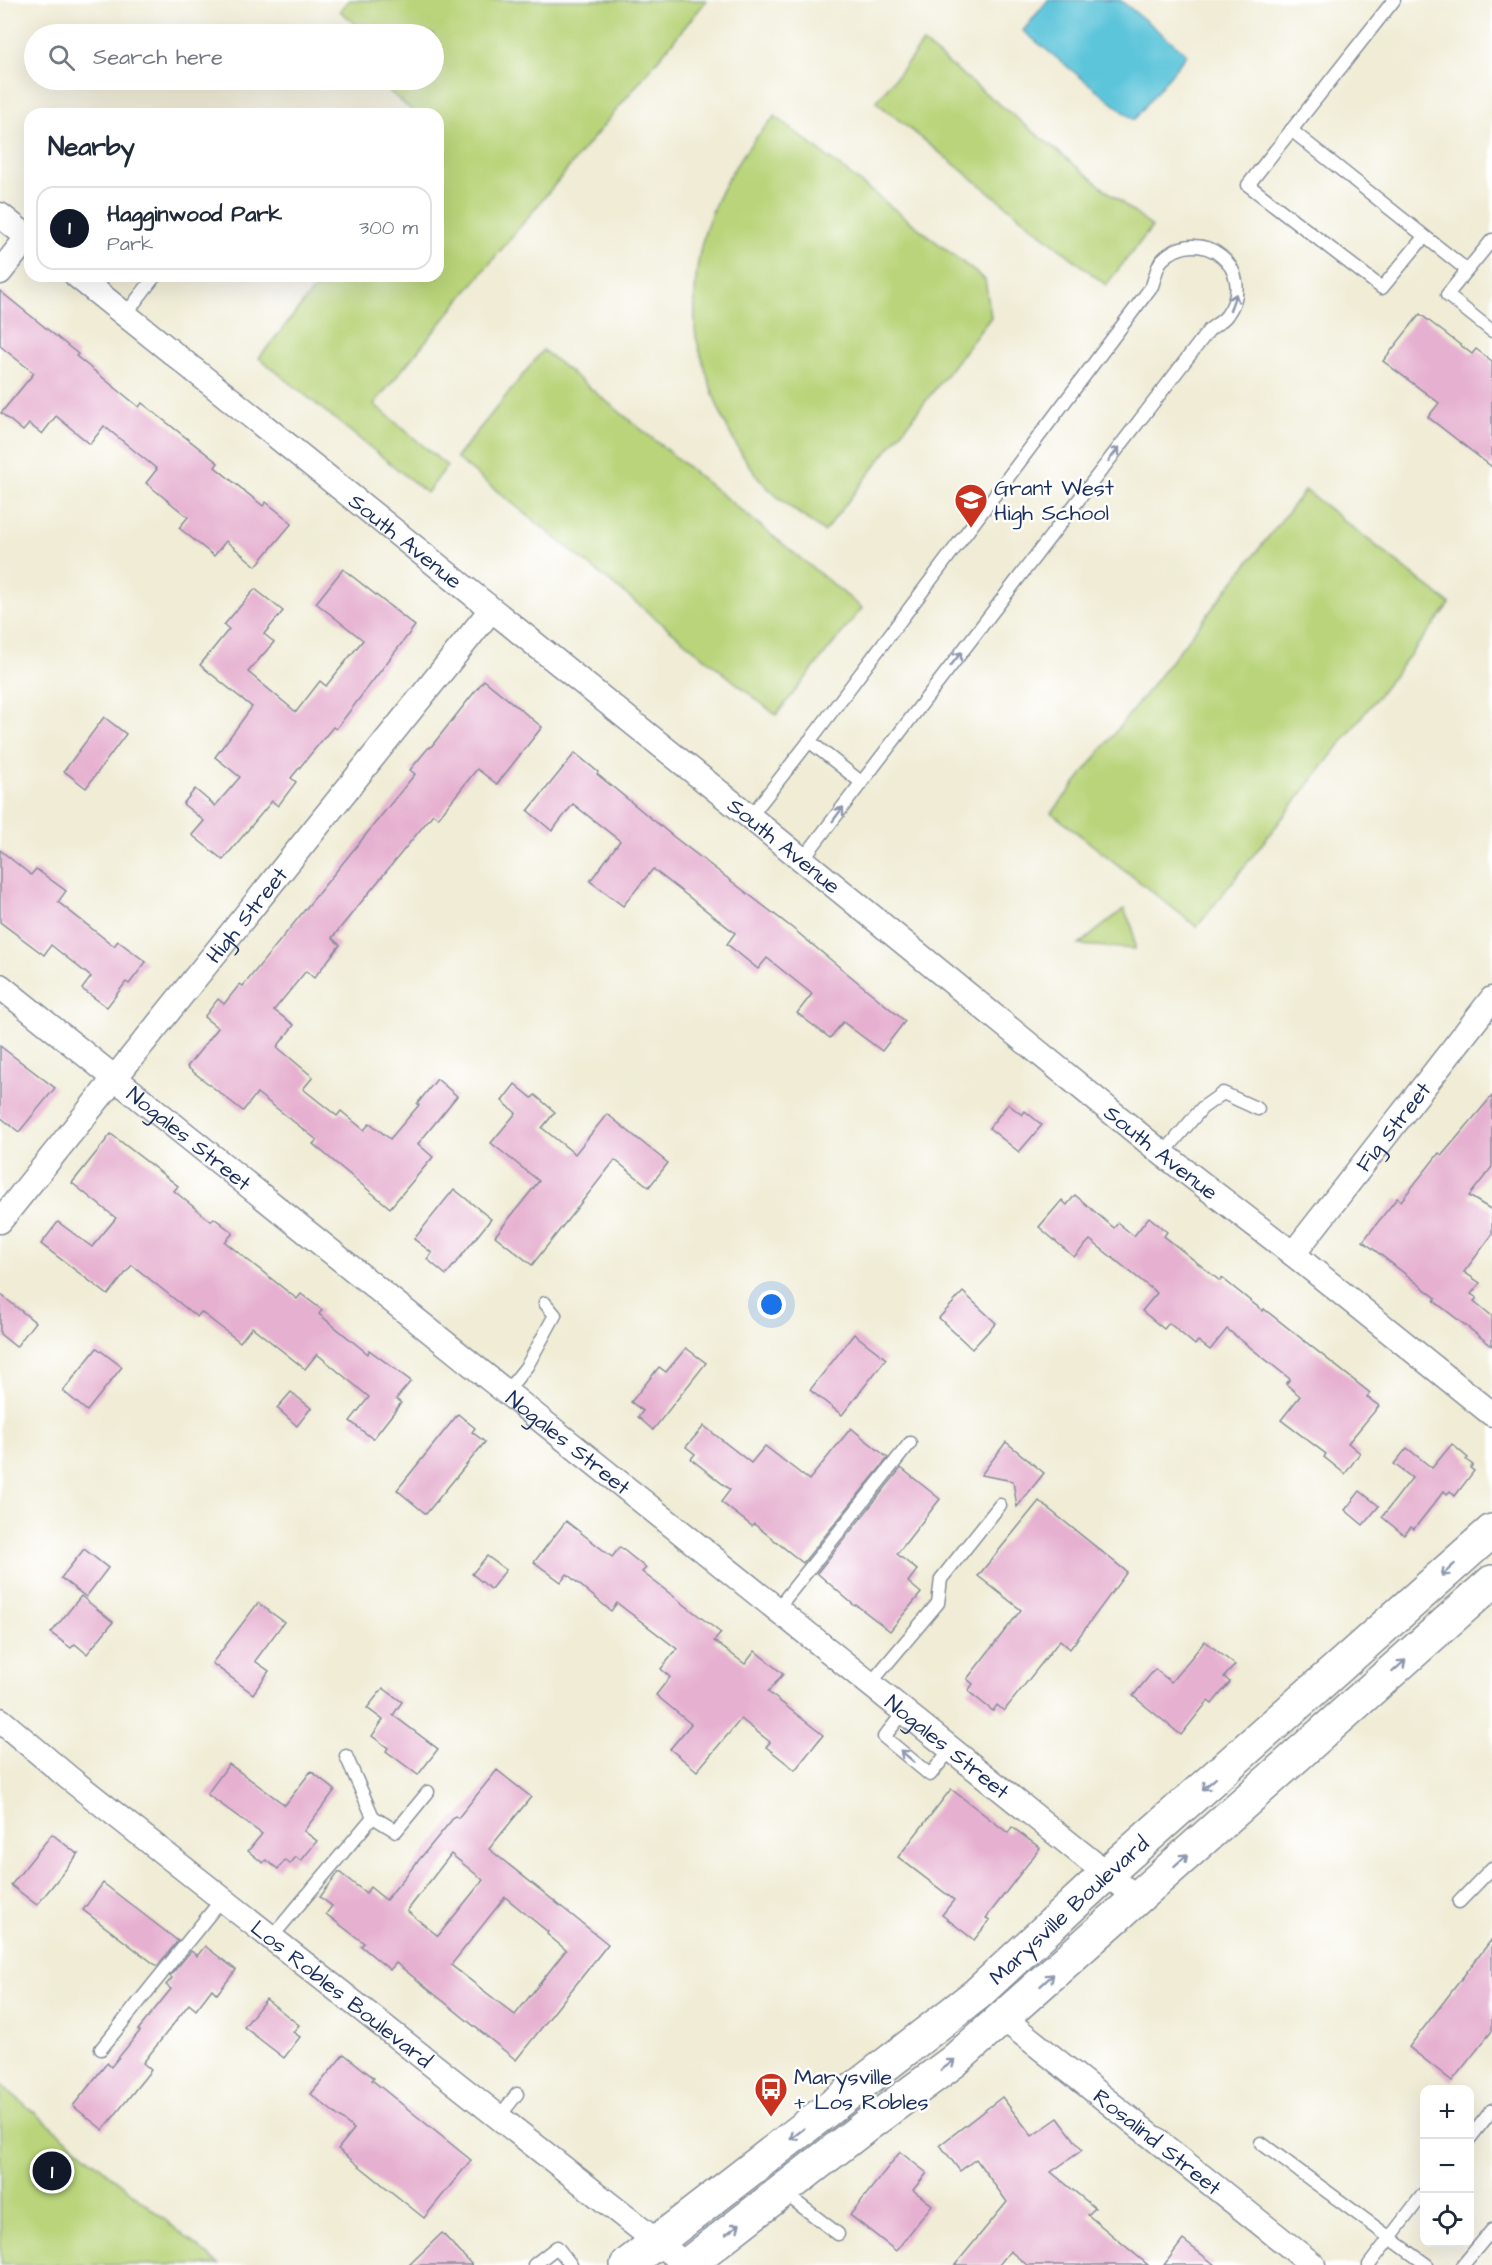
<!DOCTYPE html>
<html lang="en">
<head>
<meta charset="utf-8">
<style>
  :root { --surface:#fff; --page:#f6f6f7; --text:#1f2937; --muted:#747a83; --line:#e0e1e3; --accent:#111827 }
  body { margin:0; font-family:"Architects Daughter",sans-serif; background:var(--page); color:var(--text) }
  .controls { position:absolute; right:18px; bottom:18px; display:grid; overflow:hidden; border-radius:12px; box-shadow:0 6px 24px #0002 }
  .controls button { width:54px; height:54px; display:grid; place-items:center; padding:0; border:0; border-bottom:2px solid var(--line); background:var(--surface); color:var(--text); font:30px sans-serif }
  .you { position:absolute; left:772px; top:1305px; width:21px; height:21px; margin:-15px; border:4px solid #fff; border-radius:50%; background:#1a73e8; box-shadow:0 0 0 9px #1a73e833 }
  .badge { display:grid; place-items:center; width:39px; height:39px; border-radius:50%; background:var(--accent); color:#fff; font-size:20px; font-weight:700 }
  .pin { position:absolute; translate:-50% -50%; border:3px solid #fff; box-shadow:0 2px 6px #0006 }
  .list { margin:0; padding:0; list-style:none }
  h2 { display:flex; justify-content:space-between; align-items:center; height:78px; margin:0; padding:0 24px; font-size:26px }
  h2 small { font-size:20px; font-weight:400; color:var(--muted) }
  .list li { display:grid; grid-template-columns:39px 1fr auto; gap:18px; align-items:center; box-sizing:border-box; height:84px; margin:0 12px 12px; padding:0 12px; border:2px solid var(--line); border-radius:18px }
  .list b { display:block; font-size:22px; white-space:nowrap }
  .list p { margin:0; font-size:20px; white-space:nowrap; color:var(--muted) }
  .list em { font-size:20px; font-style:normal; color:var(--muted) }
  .icon { flex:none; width:33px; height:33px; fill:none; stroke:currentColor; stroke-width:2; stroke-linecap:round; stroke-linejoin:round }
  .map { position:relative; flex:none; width:1492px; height:2265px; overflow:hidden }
  .search { position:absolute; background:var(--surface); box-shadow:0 6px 24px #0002; left:24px; top:24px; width:420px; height:66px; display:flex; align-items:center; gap:15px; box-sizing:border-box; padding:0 21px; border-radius:33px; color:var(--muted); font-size:22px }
  .panel { position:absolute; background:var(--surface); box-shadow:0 6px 24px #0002; left:24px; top:108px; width:420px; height:174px; border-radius:18px }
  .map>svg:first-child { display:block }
  .green { fill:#b9d47a; stroke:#6a826c; stroke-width:1.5 }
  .water { fill:#5dc5da; stroke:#3c7a9c; stroke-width:1.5 }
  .building { fill:#e6b1d0; fill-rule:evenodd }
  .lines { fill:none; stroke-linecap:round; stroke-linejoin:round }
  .service-casing { stroke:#868e9a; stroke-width:15 }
  .minor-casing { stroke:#868e9a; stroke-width:27 }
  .secondary-casing { stroke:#868e9a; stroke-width:36 }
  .service { stroke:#fff; stroke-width:12 }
  .minor { stroke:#fff; stroke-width:24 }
  .secondary { stroke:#fff; stroke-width:33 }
  .oneway { stroke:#8d97ae }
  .labels { text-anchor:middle; stroke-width:5; stroke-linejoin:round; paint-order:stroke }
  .poi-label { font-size:22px; fill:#1b2f5e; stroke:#fff; text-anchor:start }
  .street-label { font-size:22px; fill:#1b2f5e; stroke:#fff }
</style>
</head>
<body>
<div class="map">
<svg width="1492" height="2265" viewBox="0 0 1492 2265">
  <rect width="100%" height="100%" fill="#fff"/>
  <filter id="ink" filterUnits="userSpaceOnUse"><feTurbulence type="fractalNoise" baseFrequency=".0167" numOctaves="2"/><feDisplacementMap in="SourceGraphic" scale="12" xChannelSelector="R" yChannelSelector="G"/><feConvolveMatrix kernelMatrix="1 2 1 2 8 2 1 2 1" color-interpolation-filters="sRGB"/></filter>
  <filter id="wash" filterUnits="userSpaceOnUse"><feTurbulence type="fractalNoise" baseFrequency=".008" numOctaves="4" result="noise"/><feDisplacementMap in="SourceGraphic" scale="24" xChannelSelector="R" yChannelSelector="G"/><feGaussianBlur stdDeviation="1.35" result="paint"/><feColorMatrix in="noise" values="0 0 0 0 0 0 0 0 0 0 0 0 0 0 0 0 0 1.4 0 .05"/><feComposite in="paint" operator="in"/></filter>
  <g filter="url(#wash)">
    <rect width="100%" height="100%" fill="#f0ecd5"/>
    <g class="green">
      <path d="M349,0H707L374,404L447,466L427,493L259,358L325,276H438V114H416L376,80H434V34H348L356,24L340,11Z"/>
      <path d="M923,43L1152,227L1106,285L876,102Z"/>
      <path d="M775,116L985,280L991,317L824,532C802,515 776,499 758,477C734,447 718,412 707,375C703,362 699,349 696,336C694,326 695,314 695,304C694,230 725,169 775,116Z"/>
      <path d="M543,350L862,608L776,715L456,458Z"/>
      <path d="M1305,490L1450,604L1197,927L1052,813Z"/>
      <path d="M1124,909L1133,929L1135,949L1079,945Z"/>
      <path d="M0,2084L210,2257L219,2265H0Z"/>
    </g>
    <path class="water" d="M1048,0H1120L1187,54L1134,120L1023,31Z"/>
    <g id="blocks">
      <g class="building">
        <path d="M0,291L78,354L76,356L139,407L142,403L218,463L215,467L263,506L266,502L292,523L256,566L226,541L214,556L179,528L188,517L146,483L157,469L104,426L90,444L56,416L42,434L29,424L23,431L1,413L34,373L0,346Z"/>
        <path d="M1420,314L1472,354L1476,349L1492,361V467L1428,417L1439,403L1383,361Z"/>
        <path d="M343,569L415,626L336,729L333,727L291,778L296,782L278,806L272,801L223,860L192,835L204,821L183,804L195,789L215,806L240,777L215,757L252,707L200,665L229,629L224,625L255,589L283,611L264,634L274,642L248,672L296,712L320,681L326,686L363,640L316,603Z"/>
        <path d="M484,680L542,727L497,784L477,769L438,818L433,814L332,938L340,945L314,978L306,971L274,1010L294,1025L277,1047L313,1077L303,1089L337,1116L341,1111L364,1130L370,1123L390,1139L419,1105L417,1104L437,1079L457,1096L418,1144L433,1157L390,1208L313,1144L317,1140L257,1093L243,1111L187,1067L218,1028L204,1017L218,999L224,1004L240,984L243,986L415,774L410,770L429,747L430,748Z"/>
        <path d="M104,717L126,734L86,788L64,771Z"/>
        <path d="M575,753L598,772L597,774L674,837L791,927L905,1021L882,1051L843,1022L830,1038L797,1013L812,994L767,958L758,969L727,944L735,933L653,869L623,906L590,881L620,841L573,804L552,831L528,811Z"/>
        <path d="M0,850L31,875L36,869L66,891L58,902L114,946L118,941L146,962L129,984L126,982L107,1007L82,989L91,977L51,945L44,955L0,922Z"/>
        <path d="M0,1046L55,1088L19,1132L0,1117Z"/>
        <path d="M515,1084L532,1098L535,1095L555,1112L542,1128L575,1154L607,1114L668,1163L649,1187L615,1160L532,1265L495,1236L539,1181L491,1143L516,1113L502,1101Z"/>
        <path d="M1492,1096V1167L1469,1196L1492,1210V1235L1464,1272L1480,1283L1471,1294L1477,1298L1474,1301L1492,1316V1346L1434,1301L1436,1298L1363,1241L1397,1198L1401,1201L1439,1153L1442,1155Z"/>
        <path d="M1008,1104L1022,1115L1025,1111L1042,1125L1019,1152L989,1128Z"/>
        <path d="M111,1134L178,1186L174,1191L211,1221L214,1218L233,1233L225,1242L297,1299L301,1294L322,1310L319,1314L368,1354L369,1350L411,1381L396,1399L401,1403L373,1439L350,1421L369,1397L317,1354L305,1369L252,1327L240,1342L201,1312L197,1317L132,1265L108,1295L41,1244L58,1222L92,1247L116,1218L72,1183Z"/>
        <path d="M454,1189L491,1219L446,1275L427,1259L432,1253L414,1239Z"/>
        <path d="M1075,1195L1114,1228L1118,1223L1134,1236L1149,1217L1167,1232L1164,1236L1220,1281L1222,1278L1263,1311L1264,1309L1370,1393L1367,1397L1379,1406L1348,1443L1360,1453L1345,1474L1324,1457L1326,1454L1281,1420L1300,1396L1286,1384L1290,1379L1227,1329L1210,1350L1198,1341L1195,1345L1169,1323L1164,1329L1142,1311L1157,1293L1090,1240L1074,1257L1039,1227L1062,1200L1067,1205Z"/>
        <path d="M963,1292L996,1323L972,1349L939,1318Z"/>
        <path d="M0,1294L35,1322L16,1347L0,1334Z"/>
        <path d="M854,1334L886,1359L842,1415L810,1390Z"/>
        <path d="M97,1348L122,1367L87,1411L63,1391Z"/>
        <path d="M686,1348L706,1363L653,1430L638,1417L643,1411L631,1402L659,1367L666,1372Z"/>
        <path d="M291,1392L311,1408L297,1426L277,1408Z"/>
        <path d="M458,1414L475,1428L472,1432L485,1442L426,1514L397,1490Z"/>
        <path d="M704,1426L751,1463L765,1446L809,1480L851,1428L888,1458L803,1563L754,1524L752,1526L721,1502L730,1490L691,1459L695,1454L686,1447Z"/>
        <path d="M1006,1442L1044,1473L1017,1507L1013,1481L981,1475Z"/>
        <path d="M1452,1444L1468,1458L1466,1460L1473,1465L1470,1468L1474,1471L1455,1496L1450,1491L1447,1494L1444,1491L1414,1529L1411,1527L1404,1535L1382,1517L1412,1478L1394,1464L1407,1448L1432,1468Z"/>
        <path d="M901,1468L940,1499L897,1554L917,1570L908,1582L921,1593L890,1631L856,1605L855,1606L817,1573Z"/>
        <path d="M1360,1491L1379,1506L1363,1525L1345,1510Z"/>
        <path d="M1039,1501L1127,1572L1070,1649L1060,1640L1004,1711L997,1705L993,1711L968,1691L973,1684L967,1679L1021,1610L978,1576Z"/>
        <path d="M566,1521L612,1557L620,1547L646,1568L642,1572L721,1633L714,1641L745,1664L755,1651L783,1674L768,1692L823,1735L795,1770L766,1747L770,1742L741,1719L697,1771L670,1749L691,1724L656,1695L670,1677L661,1669L677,1649L617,1603L611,1611L567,1574L561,1582L534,1562Z"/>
        <path d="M84,1549L108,1568L86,1597L61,1578Z"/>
        <path d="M487,1556L506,1570L491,1589L472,1574Z"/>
        <path d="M81,1596L113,1622L87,1654L75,1644L71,1648L51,1633Z"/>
        <path d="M258,1603L284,1622L255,1661L269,1671L253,1694L212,1663Z"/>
        <path d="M1205,1641L1235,1665L1224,1677L1230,1682L1212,1704L1208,1701L1181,1735L1133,1696L1155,1669L1171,1682Z"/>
        <path d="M383,1688L402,1702L393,1715L438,1749L418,1775L386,1751L388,1748L372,1736L383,1720L367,1708Z"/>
        <path d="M229,1764L285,1805L311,1771L335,1790L304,1831L317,1841L301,1861L296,1857L290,1864L285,1860L278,1869L266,1860L263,1863L248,1851L262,1834L207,1794Z"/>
        <path d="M497,1770L531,1797L489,1849L608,1944L516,2060L396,1963L390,1970L361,1946L364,1943L326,1914L332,1906L320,1897L339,1872L366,1893L370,1887L386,1900L455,1816L458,1818ZM451,1854L483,1880L438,1936L407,1911ZM505,1897L548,1932L547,1934L566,1950L515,2015L451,1965Z"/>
        <path d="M951,1789L1008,1833L1012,1827L1040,1848L986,1918L990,1920L974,1940L942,1915L954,1900L898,1857Z"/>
        <path d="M52,1834L76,1853H79L37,1905L11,1885Z"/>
        <path d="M103,1883L178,1941L157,1966L83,1910Z"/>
        <path d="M1492,1939V2031L1452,2081L1409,2047Z"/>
        <path d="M205,1946L236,1970L217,1994L212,1989L196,2010L189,2004L143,2063L151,2070L103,2130L73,2106L107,2063L111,2067L140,2031L138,2030L171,1989L166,1985L172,1978L170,1976L191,1951L197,1956Z"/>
        <path d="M266,1999L299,2025L293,2032L300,2037L284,2058L244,2027Z"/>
        <path d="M344,2054L374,2078L372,2080L471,2160L424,2218L338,2149L354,2129L311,2094Z"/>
        <path d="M1002,2097L1032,2136L1058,2118L1082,2150L1051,2172L1095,2208L1088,2215L1148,2265H1027L1010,2251L999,2265H955L1007,2202L976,2159L960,2171L940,2145Z"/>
        <path d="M900,2152L927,2173L913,2190L932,2205L896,2251L850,2215Z"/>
        <path d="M442,2233L472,2265H409Z"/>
        <path d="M1183,2240L1215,2265H1164Z"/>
      </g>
    </g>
  </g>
  <g filter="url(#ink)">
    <use href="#blocks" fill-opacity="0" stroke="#868e9a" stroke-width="1.5"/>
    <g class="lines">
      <g class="service-casing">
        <g id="service">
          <path d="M1394,0L1248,185L1382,288L1424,237"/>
          <path d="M1291,130L1467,270"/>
          <path d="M1492,240L1447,295L1492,331"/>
          <path d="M125,315L155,276"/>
          <path d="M809,741L861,782"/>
          <path d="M750,817L818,730L1152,286C1155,278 1157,265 1162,260C1200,222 1260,269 1227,315C1223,321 1215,325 1209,330L802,860"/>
          <path d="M1163,1154L1202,1108L1223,1093L1258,1109"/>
          <path d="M506,1392L527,1366L555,1315L545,1303"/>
          <path d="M777,1609L910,1443"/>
          <path d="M870,1684L938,1603L941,1579L1000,1505"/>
          <path d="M904,1712L884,1737L930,1775L951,1749"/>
          <path d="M346,1756L373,1817"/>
          <path d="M1459,1902L1492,1868"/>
          <path d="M271,1938L373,1817L396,1831L428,1792"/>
          <path d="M101,2049L222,1899"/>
          <path d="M499,2117L517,2094"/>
          <path d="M1470,2138L1492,2110"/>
          <path d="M1261,2143L1427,2265"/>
          <path d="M783,2192L838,2234"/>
          <path d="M534,2265L557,2247L571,2265"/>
          <path d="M1369,2265L1424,2193"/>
          <path d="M1463,2265L1492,2230"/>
        </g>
      </g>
      <g class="minor-casing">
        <g id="minor">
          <path d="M0,215L30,239"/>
          <path d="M0,272L28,237"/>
          <path id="s1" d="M77,276L750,817L1163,1154L1293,1254L1492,1414"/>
          <path id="s2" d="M0,986L1138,1899"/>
          <path id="s3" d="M0,1221L491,610"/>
          <path id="s4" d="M1293,1254L1492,999"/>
          <path id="s5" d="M0,1720L69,1778L686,2265"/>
          <path id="s6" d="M1003,2018L1313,2265"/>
        </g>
      </g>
      <g class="secondary-casing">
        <g id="secondary">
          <path id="s7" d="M627,2265L977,1994L1106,1874L1492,1531"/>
          <path d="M687,2265L867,2125L954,2061L1492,1582"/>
        </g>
      </g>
      <use href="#service" class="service"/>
      <use href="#minor" class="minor"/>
      <use href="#secondary" class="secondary"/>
    </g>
    <defs><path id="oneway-shaft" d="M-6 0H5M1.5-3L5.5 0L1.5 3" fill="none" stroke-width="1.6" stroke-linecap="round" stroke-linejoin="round" transform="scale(1.5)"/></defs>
    <g class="oneway">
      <use href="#oneway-shaft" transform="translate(1233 302) rotate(-70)"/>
      <use href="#oneway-shaft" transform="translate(1114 454) rotate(-52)"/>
      <use href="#oneway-shaft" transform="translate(956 659) rotate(-52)"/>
      <use href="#oneway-shaft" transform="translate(838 814) rotate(-53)"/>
      <use href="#oneway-shaft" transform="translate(1448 1570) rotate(138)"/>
      <use href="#oneway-shaft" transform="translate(1399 1666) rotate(-42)"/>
      <use href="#oneway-shaft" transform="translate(907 1756) rotate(-140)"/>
      <use href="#oneway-shaft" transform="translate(1209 1784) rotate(139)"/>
      <use href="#oneway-shaft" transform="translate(1181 1860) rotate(-42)"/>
      <use href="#oneway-shaft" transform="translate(1047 1980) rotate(-42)"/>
      <use href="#oneway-shaft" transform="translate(948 2065) rotate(-37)"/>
      <use href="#oneway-shaft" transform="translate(797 2134) rotate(142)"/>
      <use href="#oneway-shaft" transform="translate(733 2229) rotate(-38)"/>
    </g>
  </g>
  <defs>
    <g id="school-pin" transform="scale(1.725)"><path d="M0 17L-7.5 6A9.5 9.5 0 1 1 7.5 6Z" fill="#c8321e" stroke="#fff"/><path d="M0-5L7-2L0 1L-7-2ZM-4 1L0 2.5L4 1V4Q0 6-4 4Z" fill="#fff"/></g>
    <g id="bus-pin" transform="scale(1.725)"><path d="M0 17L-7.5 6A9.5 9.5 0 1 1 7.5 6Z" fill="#c8321e" stroke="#fff"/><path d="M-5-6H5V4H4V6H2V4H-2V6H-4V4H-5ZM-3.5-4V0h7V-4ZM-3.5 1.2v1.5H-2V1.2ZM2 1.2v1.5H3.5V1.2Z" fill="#fff"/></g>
  </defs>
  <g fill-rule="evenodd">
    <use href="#school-pin" x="971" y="500"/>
    <use href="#bus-pin" x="771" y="2089"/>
  </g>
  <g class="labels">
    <g class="poi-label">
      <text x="994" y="495">Grant West<tspan x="994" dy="25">High School</tspan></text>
      <text x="794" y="2084">Marysville<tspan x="794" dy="25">+ Los Robles</tspan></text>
    </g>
    <g class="street-label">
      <text dy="8" stroke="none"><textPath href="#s1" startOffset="422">South Avenue</textPath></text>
      <text dy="8" stroke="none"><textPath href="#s1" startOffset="908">South Avenue</textPath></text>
      <text dy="8" stroke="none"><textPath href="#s3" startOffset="393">High Street</textPath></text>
      <text dy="8" stroke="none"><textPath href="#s4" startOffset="162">Fig Street</textPath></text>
      <text dy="8" stroke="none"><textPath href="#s2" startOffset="243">Nogales Street</textPath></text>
      <text dy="8" stroke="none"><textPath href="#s1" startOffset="1394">South Avenue</textPath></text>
      <text dy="8" stroke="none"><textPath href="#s2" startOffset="729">Nogales Street</textPath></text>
      <text dy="8" stroke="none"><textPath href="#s2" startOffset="1215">Nogales Street</textPath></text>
      <text dy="8" stroke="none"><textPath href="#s7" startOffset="567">Marysville Boulevard</textPath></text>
      <text dy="8" stroke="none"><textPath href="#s5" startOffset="438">Los Robles Boulevard</textPath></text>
      <text dy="8" stroke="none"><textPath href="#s6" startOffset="198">Rosalind Street</textPath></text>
    </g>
  </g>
</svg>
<div class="controls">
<button>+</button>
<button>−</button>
<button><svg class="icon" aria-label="locate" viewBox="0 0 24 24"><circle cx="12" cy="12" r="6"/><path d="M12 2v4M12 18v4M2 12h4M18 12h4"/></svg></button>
</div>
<div class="you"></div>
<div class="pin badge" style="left:52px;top:2171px">1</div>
<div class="search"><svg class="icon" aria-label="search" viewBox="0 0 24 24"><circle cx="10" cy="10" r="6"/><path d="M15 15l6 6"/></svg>Search here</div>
<section class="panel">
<h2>Nearby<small></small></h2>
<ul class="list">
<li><span class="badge">1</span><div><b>Hagginwood Park</b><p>Park</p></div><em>300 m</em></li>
</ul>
</section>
</div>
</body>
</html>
